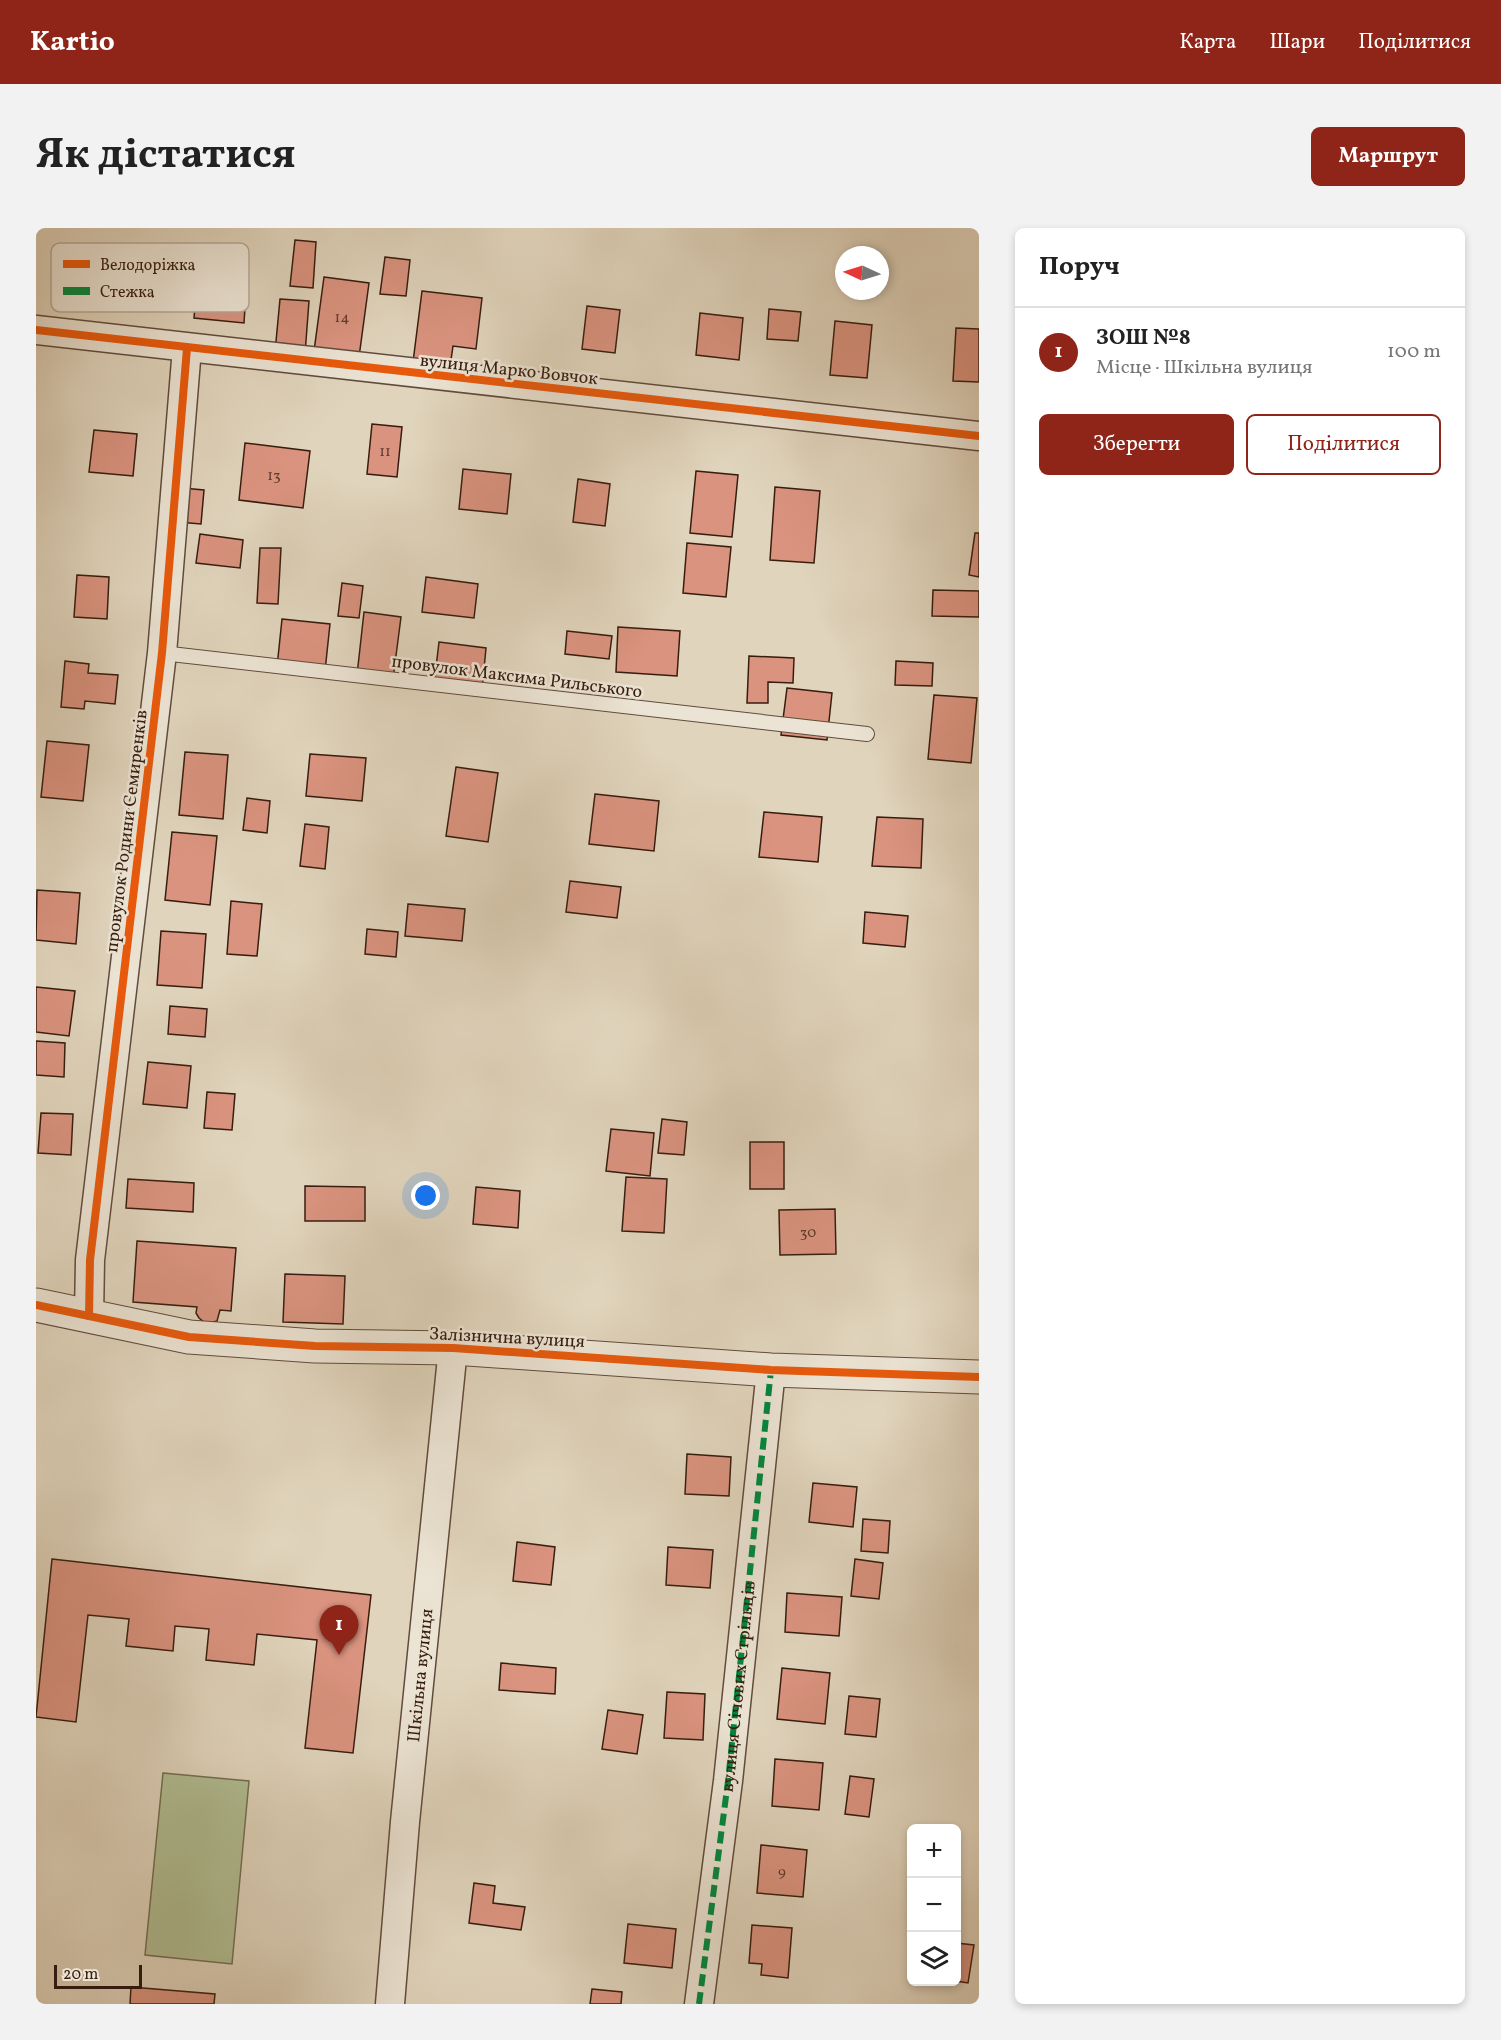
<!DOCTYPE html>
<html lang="uk">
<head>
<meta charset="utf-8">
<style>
  :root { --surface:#fff; --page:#f2f2f2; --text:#222; --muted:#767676; --line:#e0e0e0; --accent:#8f2418 }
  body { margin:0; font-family:Vollkorn,serif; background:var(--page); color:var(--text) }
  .controls { position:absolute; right:18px; bottom:18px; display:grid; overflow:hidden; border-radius:9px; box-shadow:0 3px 9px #0003 }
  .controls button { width:54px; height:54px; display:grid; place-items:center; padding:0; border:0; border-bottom:2px solid var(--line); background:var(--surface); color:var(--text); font:30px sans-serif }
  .compass { position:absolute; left:799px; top:18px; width:54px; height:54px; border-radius:50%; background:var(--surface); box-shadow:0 3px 9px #0003; rotate:274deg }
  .scale { position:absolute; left:18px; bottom:15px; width:88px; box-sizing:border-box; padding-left:6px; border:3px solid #371d10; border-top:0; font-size:16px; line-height:21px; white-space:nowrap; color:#371d10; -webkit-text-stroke:4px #ebe3d3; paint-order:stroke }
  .you { position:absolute; left:390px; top:968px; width:21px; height:21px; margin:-15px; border:4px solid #fff; border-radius:50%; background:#1a73e8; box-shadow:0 0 0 9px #1a73e833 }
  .badge { display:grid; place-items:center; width:39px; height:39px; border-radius:50%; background:var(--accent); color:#fff; font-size:20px; font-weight:700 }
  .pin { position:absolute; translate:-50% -50px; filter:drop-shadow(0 2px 3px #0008) }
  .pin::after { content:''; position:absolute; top:32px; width:21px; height:18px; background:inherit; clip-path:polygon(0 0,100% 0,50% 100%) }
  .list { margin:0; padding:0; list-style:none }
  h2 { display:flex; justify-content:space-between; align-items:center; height:78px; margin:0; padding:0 24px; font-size:26px }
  h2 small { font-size:20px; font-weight:400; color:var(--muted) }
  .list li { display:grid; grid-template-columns:39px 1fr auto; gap:18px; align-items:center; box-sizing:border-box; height:90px; padding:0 24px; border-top:2px solid var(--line) }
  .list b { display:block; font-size:22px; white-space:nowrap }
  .list p { margin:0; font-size:20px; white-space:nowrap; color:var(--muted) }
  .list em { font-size:20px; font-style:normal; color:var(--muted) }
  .actions { display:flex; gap:12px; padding:18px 24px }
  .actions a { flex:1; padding:14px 0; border:2px solid var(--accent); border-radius:9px; text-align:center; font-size:21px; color:var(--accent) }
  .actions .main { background:var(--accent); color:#fff }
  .icon { flex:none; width:33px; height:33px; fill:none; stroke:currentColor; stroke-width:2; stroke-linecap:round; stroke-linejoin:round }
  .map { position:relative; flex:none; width:943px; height:1776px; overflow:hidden; border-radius:9px }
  header { display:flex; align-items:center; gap:36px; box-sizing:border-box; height:84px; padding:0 30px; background:var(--accent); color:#fff }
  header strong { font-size:28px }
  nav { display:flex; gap:33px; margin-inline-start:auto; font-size:21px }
  .intro { display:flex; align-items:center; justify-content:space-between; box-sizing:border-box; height:144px; padding:0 36px }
  h1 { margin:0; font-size:42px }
  .button { padding:15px 27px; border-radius:9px; background:var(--accent); color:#fff; font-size:21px; font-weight:700 }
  main { display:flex; gap:36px; padding:0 36px }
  aside { flex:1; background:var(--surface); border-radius:9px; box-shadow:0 3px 9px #0003 }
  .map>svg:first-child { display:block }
  .green { fill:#b0bd92; stroke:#746d51; stroke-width:1.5 }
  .building { fill:#da937f; stroke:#371d10; stroke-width:1.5 }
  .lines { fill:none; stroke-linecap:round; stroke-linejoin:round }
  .service-casing { stroke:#614b3b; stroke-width:16 }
  .minor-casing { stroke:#614b3b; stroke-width:31 }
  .tertiary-casing { stroke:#614b3b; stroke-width:35 }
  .service { stroke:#ebe3d3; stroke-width:14 }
  .minor { stroke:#ebe3d3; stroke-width:28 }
  .tertiary { stroke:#ebe3d3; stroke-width:33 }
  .quiet { stroke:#00873e; stroke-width:6; stroke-dasharray:12 6; stroke-linecap:butt }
  .cycleway-casing { stroke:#ebe3d3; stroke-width:11 }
  .cycleway { stroke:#e8590c; stroke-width:8 }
  .labels { text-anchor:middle; stroke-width:5; stroke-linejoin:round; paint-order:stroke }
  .number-label { font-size:15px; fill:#603a2c }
  .street-label { font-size:18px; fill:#371d10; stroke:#ebe3d3 }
  .key { fill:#ebe3d3; stroke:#b5a898; stroke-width:1.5 }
  .key-label { font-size:16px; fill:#371d10 }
</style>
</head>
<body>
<header>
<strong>Kartio</strong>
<nav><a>Карта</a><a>Шари</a><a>Поділитися</a></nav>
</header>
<div class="intro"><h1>Як дістатися</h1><a class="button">Маршрут</a></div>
<main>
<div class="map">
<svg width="943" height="1776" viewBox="0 0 943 1776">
  <rect width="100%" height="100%" fill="#e0d4bc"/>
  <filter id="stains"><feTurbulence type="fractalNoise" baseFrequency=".00333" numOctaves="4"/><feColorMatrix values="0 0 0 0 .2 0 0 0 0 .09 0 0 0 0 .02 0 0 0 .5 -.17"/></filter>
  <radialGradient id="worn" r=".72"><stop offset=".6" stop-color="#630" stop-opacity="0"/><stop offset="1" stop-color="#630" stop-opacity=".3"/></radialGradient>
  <path class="green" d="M127,1545L213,1553L196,1736L109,1727Z"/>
  <g class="building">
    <path d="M259,12L280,14L277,60L254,58Z"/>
    <path d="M349,29L374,32L370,68L344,66Z"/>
    <path d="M162,44L211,49L208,95L158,90Z"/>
    <path d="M288,49L333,55L323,129L278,123Z"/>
    <path d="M386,63L446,70L440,121L417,118L414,139L377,134Z"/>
    <path d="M244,71L273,73L269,126L239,124Z"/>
    <path d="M551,78L584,82L579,125L546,121Z"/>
    <path d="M733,81L765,84L762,113L731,111Z"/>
    <path d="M664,85L707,90L703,132L660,127Z"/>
    <path d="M799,93L836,97L831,150L794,147Z"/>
    <path d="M920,100L943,101V154L917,153Z"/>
    <path d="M336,196L366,199L361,249L331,246Z"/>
    <path d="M58,202L101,206L97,248L53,244Z"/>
    <path d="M209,215L274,223L267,280L203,272Z"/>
    <path d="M427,241L475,246L471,286L423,281Z"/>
    <path d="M660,243L702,247L696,309L654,305Z"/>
    <path d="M542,251L574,256L569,298L537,294Z"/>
    <path d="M739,259L784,263L778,335L734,332Z"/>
    <path d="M146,260L168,262L165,296L142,294Z"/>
    <path d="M939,305H943V349L933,347Z"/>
    <path d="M164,306L207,312L204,340L160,335Z"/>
    <path d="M651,315L695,319L690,369L647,365Z"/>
    <path d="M224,320H245L242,376L221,375Z"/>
    <path d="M41,347L73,349L71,391L38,389Z"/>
    <path d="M390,349L442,356L438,390L386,384Z"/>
    <path d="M306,355L327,358L323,390L302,388Z"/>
    <path d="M897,362L943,363V389L896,388Z"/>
    <path d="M328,384L365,389L357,451L321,447Z"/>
    <path d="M246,391L294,396L289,443L241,439Z"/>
    <path d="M582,399L644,403L641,448L580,444Z"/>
    <path d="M531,403L576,408L573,431L529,426Z"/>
    <path d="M403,414L450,420L446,462L398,456Z"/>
    <path d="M713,428L758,430L757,455L732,454V475H711Z"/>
    <path d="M29,433L53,436L52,445L82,447L79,476L49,473L48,481L25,479Z"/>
    <path d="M860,433L897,435L896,458L859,457Z"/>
    <path d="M751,460L796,465L791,512L745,507Z"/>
    <path d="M898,467L941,470L935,535L892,531Z"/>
    <path d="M11,513L53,517L47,573L5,569Z"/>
    <path d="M149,524L192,527L187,591L143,587Z"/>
    <path d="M274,526L330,530L326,573L270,568Z"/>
    <path d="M420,539L462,545L452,614L410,608Z"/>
    <path d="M559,566L623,573L618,623L553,616Z"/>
    <path d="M211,570L234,573L231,605L207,602Z"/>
    <path d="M728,584L786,589L782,634L723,629Z"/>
    <path d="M841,589L887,591L885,640L836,638Z"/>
    <path d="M269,596L293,599L289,641L264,638Z"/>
    <path d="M136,604L181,608L174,677L129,672Z"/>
    <path d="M534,653L585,659L581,690L530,684Z"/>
    <path d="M1,662L44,665L40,716L0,712Z"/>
    <path d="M195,673L226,676L221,728L191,726Z"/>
    <path d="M372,676L429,681L426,713L369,708Z"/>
    <path d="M829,684L872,688L869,719L827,715Z"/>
    <path d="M331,701L362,704L360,729L329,726Z"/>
    <path d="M125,703L170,706L166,760L121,757Z"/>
    <path d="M0,759L39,763L33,808L0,804Z"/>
    <path d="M134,778L171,781L169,809L132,806Z"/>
    <path d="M0,813L29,815L28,849L0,847Z"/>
    <path d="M112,834L155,838L151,880L107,876Z"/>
    <path d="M171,864L199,866L196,902L168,900Z"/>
    <path d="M5,885L37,886L35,927L2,925Z"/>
    <path d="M626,891L651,894L648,927L622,925Z"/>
    <path d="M575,901L618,905L614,948L570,943Z"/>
    <rect x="714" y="914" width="34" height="47"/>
    <path d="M590,949L631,951L628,1005L586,1003Z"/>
    <path d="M92,951L158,955L157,984L90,980Z"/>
    <path d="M269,958L329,959V993H269Z"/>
    <path d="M440,959L484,963L482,1000L437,996Z"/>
    <path d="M799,981L800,1026L744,1027L743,982Z"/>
    <path d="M101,1013L200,1020L195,1083L184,1082L181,1093L174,1095L168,1094L163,1090L160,1085L161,1079L97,1074Z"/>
    <path d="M249,1046L309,1048L307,1096L247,1094Z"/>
    <path d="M651,1226L695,1229L693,1268L649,1266Z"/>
    <path d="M777,1255L821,1259L817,1299L773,1294Z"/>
    <path d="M827,1291L854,1293L852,1325L825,1323Z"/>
    <path d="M481,1314L519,1319L515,1357L477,1353Z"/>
    <path d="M632,1319L677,1322L674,1360L630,1357Z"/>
    <path d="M16,1331L335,1367L317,1525L269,1520L281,1412L221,1406L218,1437L170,1432L173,1401L139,1398L137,1423L90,1418L93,1391L52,1387L40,1494L0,1489Z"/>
    <path d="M819,1331L847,1335L843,1371L815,1368Z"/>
    <path d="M751,1365L806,1369L803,1408L749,1404Z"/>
    <path d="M465,1435L520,1440L519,1466L463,1462Z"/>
    <path d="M746,1440L794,1445L789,1496L741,1491Z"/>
    <path d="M631,1464L669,1466L667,1512L628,1510Z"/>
    <path d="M813,1468L844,1471L840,1509L809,1506Z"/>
    <path d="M572,1482L607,1487L601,1526L566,1521Z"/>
    <path d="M739,1531L787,1535L783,1582L736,1578Z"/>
    <path d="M814,1548L838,1551L833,1589L809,1586Z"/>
    <path d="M725,1617L771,1622L767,1669L721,1665Z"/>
    <path d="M438,1655L459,1658L457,1675L489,1679L485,1702L433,1695Z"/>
    <path d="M592,1696L640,1701L636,1740L588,1735Z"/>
    <path d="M716,1697L756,1700L752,1750L725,1747L726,1736L713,1735Z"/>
    <path d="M920,1715L938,1717L932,1755L920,1753Z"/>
    <path d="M95,1759L179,1766L178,1776H94Z"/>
    <path d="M556,1761L586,1764L585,1776H554Z"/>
  </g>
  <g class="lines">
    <g class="service-casing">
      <path id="service" d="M126,425L831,506"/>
    </g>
    <g class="minor-casing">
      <g id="minor">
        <path d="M0,102L943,208"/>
        <path d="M53,1088L54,1032L126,425L151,120"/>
        <path id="s1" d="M354,1776L369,1594L417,1120"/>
        <path id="s2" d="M663,1776L692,1553L735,1142"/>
      </g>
    </g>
    <g class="tertiary-casing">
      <path id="tertiary" d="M0,1077L153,1109L279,1118L417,1120L735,1142L943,1149"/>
    </g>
    <use href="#service" class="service"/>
    <use href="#minor" class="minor"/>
    <use href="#tertiary" class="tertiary"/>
    <path class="quiet" d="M663,1776L692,1553L735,1142"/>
    <g class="cycleway-casing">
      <g id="cycleway">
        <path d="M0,102L943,208"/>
        <path d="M0,1077L153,1109L279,1118L417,1120L735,1142L943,1149"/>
        <path d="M53,1088L54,1032L126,425L151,120"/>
      </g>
    </g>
    <use href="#cycleway" class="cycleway"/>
  </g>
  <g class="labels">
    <g class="number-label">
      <text x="306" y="94">14</text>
      <text x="349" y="228">11</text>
      <text x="238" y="252">13</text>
      <text x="772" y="1009">30</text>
      <text x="746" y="1648">9</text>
    </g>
    <g class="street-label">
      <text transform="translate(473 141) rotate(6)" y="6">вулиця Марко Вовчок</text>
      <text transform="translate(481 448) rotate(7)" y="6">провулок Максима Рильського</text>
      <text transform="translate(90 603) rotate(-83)" y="6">провулок Родини Семиренків</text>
      <text transform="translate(471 1109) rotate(3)" y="6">Залізнична вулиця</text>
      <text dy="6" stroke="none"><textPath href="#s1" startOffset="330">Шкільна вулиця</textPath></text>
      <text dy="6" stroke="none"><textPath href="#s2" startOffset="320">вулиця Січових Стрільців</textPath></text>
    </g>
  </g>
  <rect x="15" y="15" width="198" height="69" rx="9" class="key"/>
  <rect x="27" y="32" width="27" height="8" fill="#e8590c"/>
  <rect x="27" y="59" width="27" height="8" fill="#00873e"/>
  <g class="key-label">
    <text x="64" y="42">Велодоріжка</text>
    <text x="64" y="69">Стежка</text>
  </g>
  <rect width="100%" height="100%" filter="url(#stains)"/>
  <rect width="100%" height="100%" fill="url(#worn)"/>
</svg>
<div class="controls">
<button>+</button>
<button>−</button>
<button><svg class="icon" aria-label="layers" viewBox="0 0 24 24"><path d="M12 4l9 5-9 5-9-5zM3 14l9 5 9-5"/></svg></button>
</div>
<svg class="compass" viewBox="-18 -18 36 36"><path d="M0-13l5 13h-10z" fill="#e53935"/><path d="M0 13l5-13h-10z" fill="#767676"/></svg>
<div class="scale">20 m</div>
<div class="you"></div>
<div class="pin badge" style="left:303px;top:1427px">1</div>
</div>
<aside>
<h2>Поруч<small></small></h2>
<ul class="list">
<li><span class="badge">1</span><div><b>ЗОШ №8</b><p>Місце · Шкільна вулиця</p></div><em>100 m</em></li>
</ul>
<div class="actions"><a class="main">Зберегти</a><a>Поділитися</a></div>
</aside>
</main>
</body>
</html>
